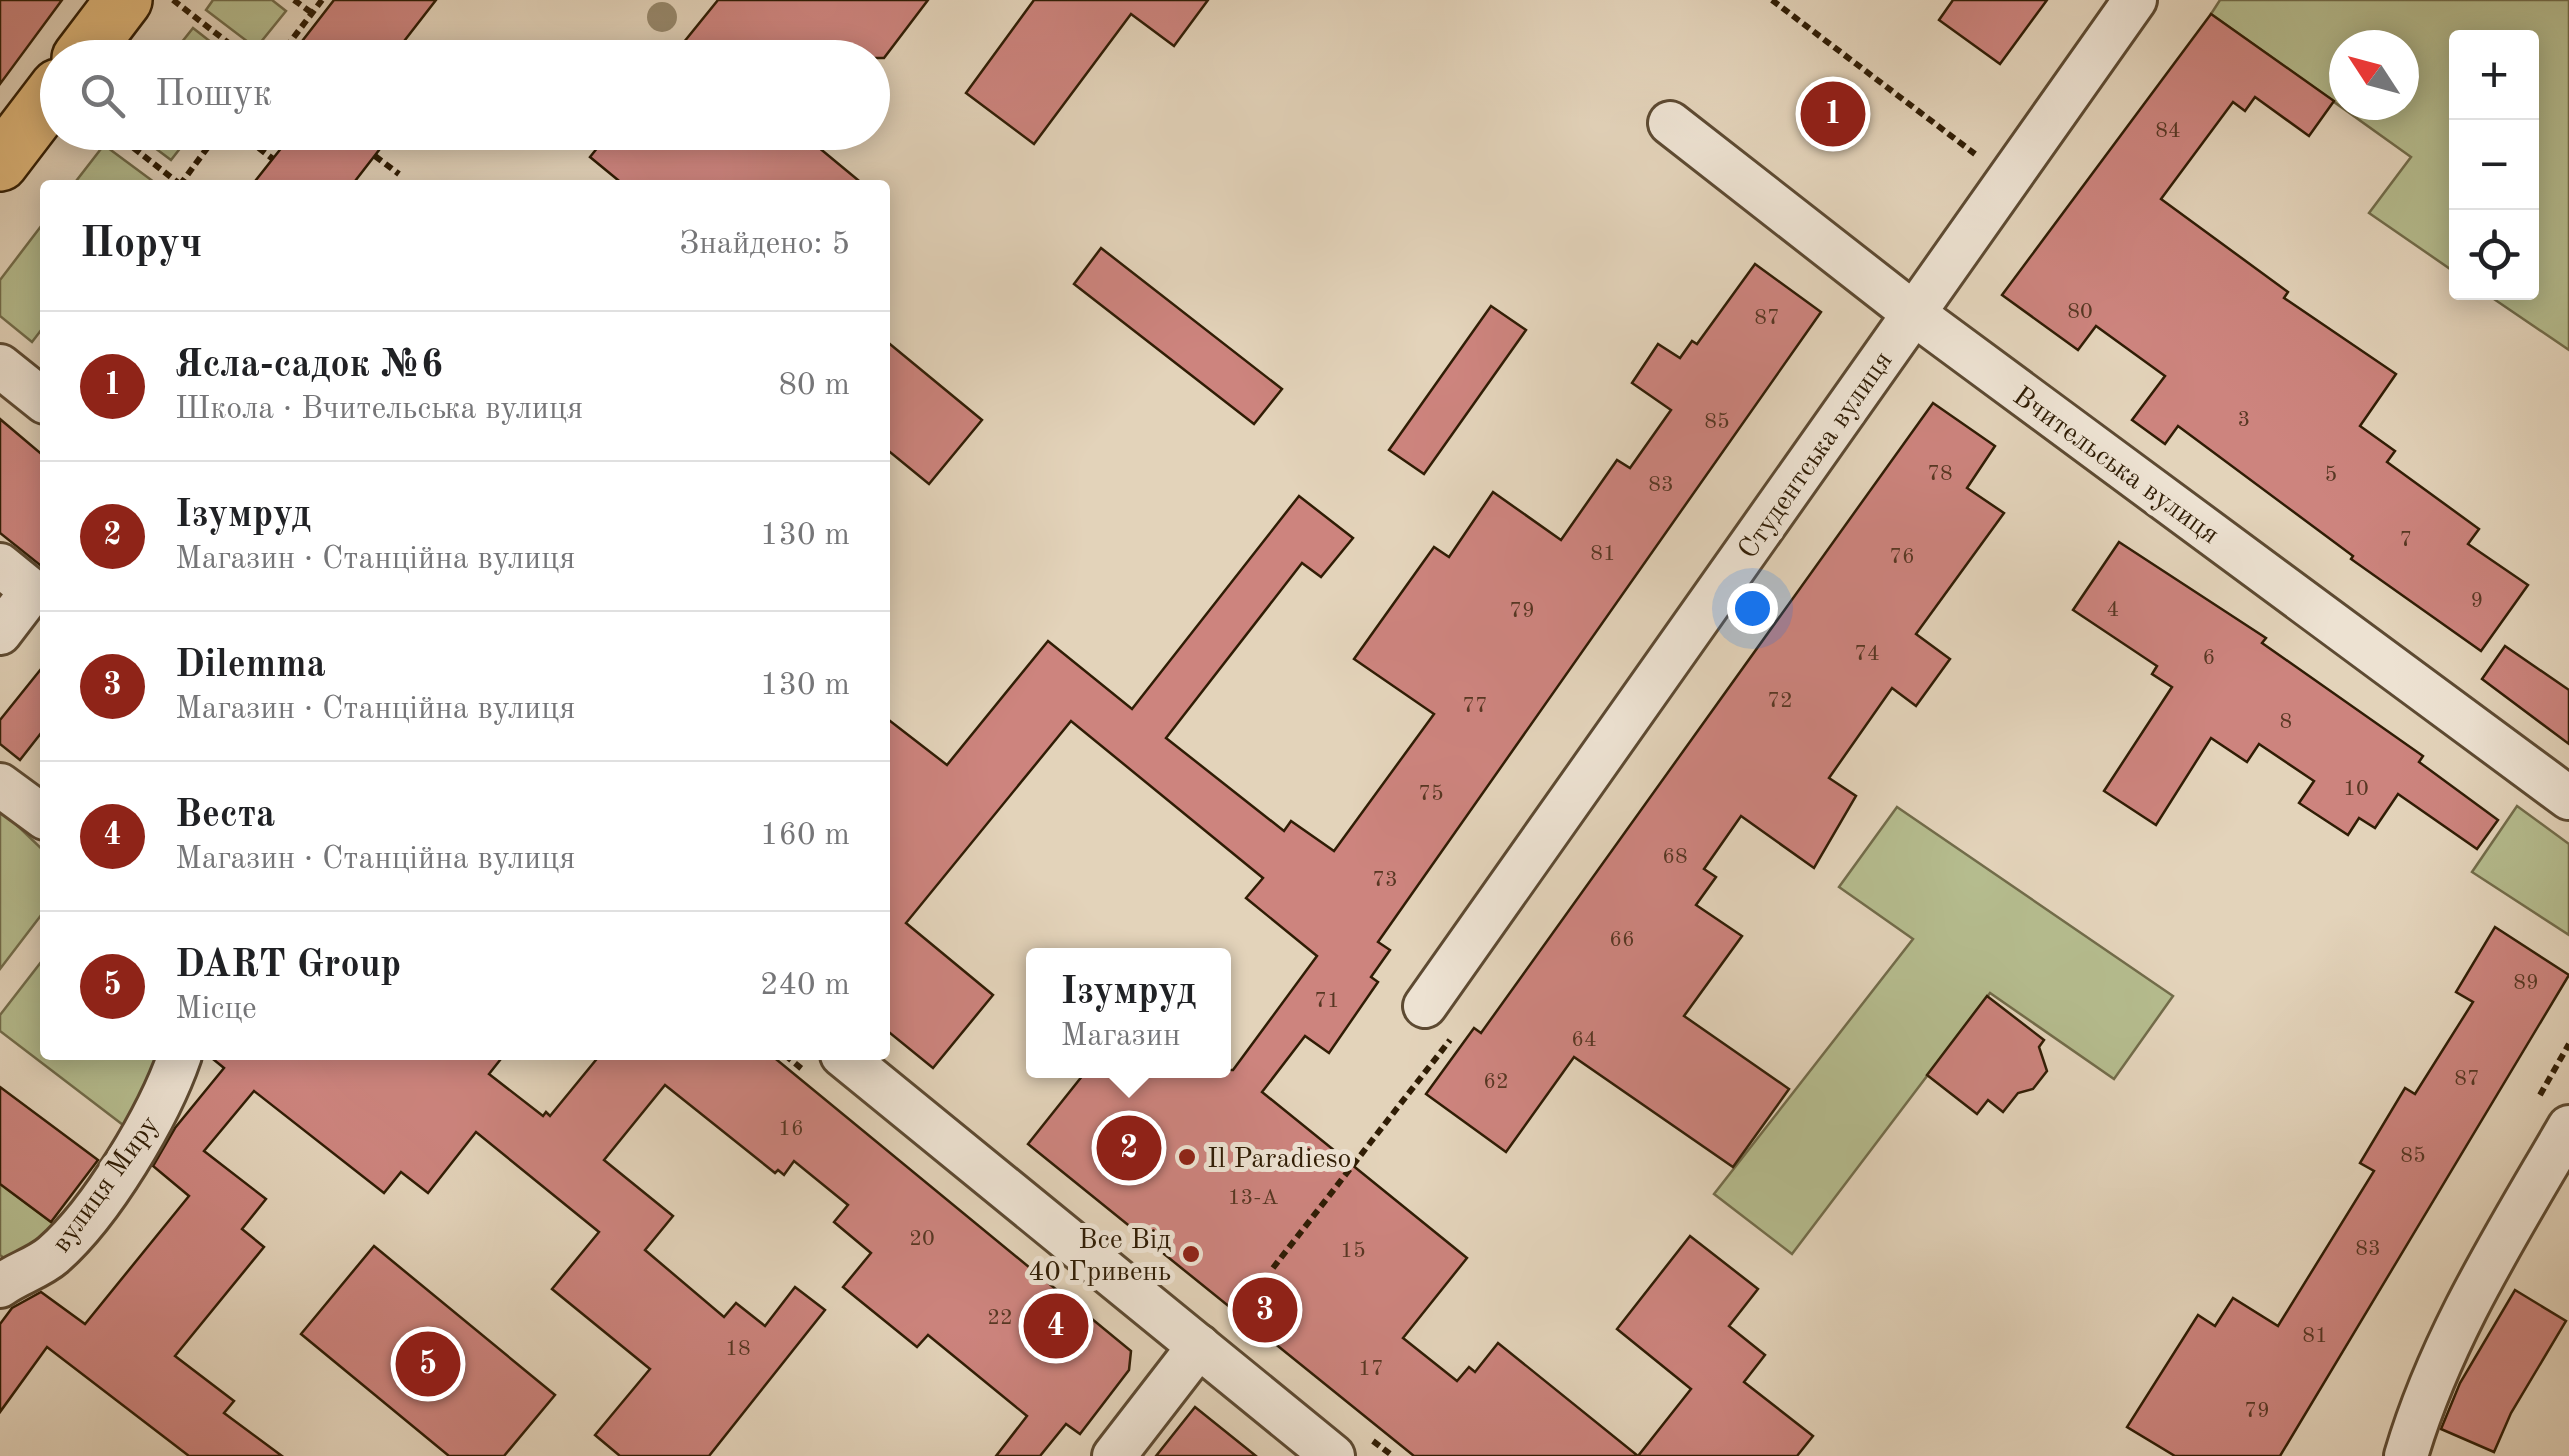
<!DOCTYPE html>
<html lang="uk">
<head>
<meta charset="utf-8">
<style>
  :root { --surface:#fff; --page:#f2f2f2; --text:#202124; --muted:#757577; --line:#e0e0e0; --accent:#8f2418 }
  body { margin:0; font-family:"Old Standard TT",serif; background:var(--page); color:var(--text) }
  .controls { position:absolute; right:30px; top:30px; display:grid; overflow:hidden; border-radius:10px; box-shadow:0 5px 25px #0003 }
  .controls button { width:90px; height:90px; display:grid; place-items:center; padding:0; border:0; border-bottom:2px solid var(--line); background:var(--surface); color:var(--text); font:50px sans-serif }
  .compass { position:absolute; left:2329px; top:30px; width:90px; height:90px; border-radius:50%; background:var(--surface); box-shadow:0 5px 25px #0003; rotate:306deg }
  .you { position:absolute; left:1752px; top:608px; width:35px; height:35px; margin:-25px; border:8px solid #fff; border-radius:50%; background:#1a73e8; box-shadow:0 0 0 15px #1a73e833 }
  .badge { display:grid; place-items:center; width:65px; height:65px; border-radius:50%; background:var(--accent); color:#fff; font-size:32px; font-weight:700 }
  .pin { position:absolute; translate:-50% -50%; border:5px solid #fff; box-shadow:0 2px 10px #0006 }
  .popup { position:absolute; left:1026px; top:948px; width:205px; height:130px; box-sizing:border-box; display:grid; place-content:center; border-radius:10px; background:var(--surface); filter:drop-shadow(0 2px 8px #0005); font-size:32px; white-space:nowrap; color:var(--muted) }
  .popup b { font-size:38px; color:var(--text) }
  .popup::after { content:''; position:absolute; left:50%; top:100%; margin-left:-20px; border:20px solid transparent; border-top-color:var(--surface) }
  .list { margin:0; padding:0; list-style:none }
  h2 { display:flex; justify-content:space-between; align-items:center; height:130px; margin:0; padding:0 40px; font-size:42px }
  h2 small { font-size:32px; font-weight:400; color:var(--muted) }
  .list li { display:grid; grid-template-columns:65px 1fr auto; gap:30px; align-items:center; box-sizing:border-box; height:150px; padding:0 40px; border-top:2px solid var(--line) }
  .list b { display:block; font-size:38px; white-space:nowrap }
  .list p { margin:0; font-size:32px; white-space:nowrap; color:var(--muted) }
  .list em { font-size:32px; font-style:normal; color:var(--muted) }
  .icon { flex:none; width:55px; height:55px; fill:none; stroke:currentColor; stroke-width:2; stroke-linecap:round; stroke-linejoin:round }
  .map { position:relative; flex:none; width:2569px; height:1456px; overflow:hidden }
  .search { position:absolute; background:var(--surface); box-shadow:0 5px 25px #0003; left:40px; top:40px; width:850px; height:110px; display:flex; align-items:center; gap:25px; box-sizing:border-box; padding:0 35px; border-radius:55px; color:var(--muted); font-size:38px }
  .panel { position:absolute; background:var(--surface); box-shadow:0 5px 25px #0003; left:40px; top:180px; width:850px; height:880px; border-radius:10px }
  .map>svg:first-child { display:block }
  .green { fill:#b5bc8e; stroke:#726c4a; stroke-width:2.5; fill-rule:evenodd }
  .building { fill:#cd847e; stroke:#301d05; stroke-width:2.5 }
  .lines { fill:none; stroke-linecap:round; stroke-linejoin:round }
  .minor-casing { stroke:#5d4a32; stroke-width:48 }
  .highway-casing { stroke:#301d05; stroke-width:60 }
  .path { stroke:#301d05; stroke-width:6; stroke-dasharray:8 5; stroke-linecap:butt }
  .minor { stroke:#ede2d2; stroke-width:42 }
  .highway { stroke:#e2ba7d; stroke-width:55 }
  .tree { fill:#97896d }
  .poi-dot { fill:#8f2418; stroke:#ede2d2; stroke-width:4 }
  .labels { text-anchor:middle; stroke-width:10; stroke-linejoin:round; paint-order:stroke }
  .number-label { font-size:22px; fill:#573723 }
  .street-label { font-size:28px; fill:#301d05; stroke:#ede2d2 }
  .poi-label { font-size:28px; fill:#301d05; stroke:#ede2d2; text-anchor:start }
</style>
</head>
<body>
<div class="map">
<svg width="2569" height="1456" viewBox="0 0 2569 1456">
  <rect width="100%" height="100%" fill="#e3d3ba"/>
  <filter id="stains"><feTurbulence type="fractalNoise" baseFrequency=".002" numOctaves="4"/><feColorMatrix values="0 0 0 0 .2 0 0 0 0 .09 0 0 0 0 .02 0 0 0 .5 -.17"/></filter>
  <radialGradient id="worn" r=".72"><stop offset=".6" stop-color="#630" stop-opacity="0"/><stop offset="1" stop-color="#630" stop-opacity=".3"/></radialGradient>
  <g class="green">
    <path d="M213,0H272L286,11L256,48L206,10Z"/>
    <path d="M2220,0H2569V350L2485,293L2532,292V38H2456V273L2369,213L2411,157L2211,14ZM2344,45H2404V105H2344Z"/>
    <path d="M193,28L230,57H170Z"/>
    <path d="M135,133H192L171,160Z"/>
    <path d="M104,145L154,182L152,185H73Z"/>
    <path d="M45,221V325L32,342L0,316V280Z"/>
    <path d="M2517,806L2569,844V935L2472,872Z"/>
    <path d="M1897,807L2173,996L2114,1079L1990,993L1792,1254L1714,1194L1913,939L1839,887Z"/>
    <path d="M0,809L45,852V910L0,969Z"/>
    <path d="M45,957V1055H158L127,1128L0,1031V1015Z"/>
    <path d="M0,1184L62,1230L9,1262L0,1255Z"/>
  </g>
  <g class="building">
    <path d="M0,0H62L0,84Z"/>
    <path d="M334,0H436L391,58H289Z"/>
    <path d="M718,0H928L884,58H671Z"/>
    <path d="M1034,0H1208L1174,46L1131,14L1034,144L966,93Z"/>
    <path d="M1953,0H2047L2000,64L1939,20Z"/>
    <path d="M2211,14L2334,101L2309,136L2255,97L2245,111L2233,102L2161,199L2288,292L2284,298L2396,374L2360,426L2395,451L2387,462L2479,529L2468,544L2528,585L2481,651L2351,559L2353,556L2178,426L2165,444L2132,420L2165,376L2096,326L2078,350L2002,295Z"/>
    <path d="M294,132H393L352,185H252Z"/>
    <path d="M610,132H800L864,185H624L590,157Z"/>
    <path d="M1101,248L1282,389L1254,424L1074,284Z"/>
    <path d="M1755,264L1821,312L1378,942L1390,950L1371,977L1378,982L1329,1053L1305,1036L1262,1092L1467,1258L1403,1338L1457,1381L1469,1367L1475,1372L1498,1343L1638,1456H1414L1028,1144L1087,1070H1233L1317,956L1246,898L1263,878L1071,721L906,923L993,995L933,1068L885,1029V717L947,765L1048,641L1132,709L1299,496L1353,538L1321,577L1302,563L1166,738L1284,831L1291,821L1334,851L1434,714L1354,659L1434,547L1449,557L1493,492L1561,540L1617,460L1630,468L1671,410L1632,383L1658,344L1680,358L1692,341L1697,344Z"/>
    <path d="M1491,306L1526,330L1424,474L1389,450Z"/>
    <path d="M885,340L982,420L929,484L885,448Z"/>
    <path d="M1933,403L1995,446L1967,488L2004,513L1916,634L1950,659L1916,706L1892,688L1829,778L1856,796L1814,868L1741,816L1704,869L1716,877L1696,905L1742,936L1684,1016L1789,1089L1733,1167L1574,1057L1506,1152L1426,1094L1474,1028L1481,1033Z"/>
    <path d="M0,419L45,457V569L0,533Z"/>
    <path d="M2119,542L2266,638L2262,643L2423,756L2419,762L2498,820L2477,849L2398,794L2375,828L2359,818L2348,835L2299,803L2314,781L2259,744L2247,762L2211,738L2156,825L2104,791L2172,687L2152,674L2157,666L2073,610Z"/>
    <path d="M2505,646L2569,690V744L2482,679Z"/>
    <path d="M45,664V728L20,760L0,744V720Z"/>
    <path d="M2495,927L2569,975L2280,1456H2175L2127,1427L2198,1315L2215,1326L2233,1298L2278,1326L2374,1171L2360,1163L2405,1088L2415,1094L2473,1002L2456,992Z"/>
    <path d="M1987,996L2044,1040L2039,1047L2047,1071L2033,1089L2018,1093L2003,1112L1988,1100L1977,1114L1927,1075Z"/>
    <path d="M208,1055H504L489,1074L543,1116L546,1112L550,1116L600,1055H771L1131,1351L1129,1370L1080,1434L1066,1424L1040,1456H996L1027,1416L928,1335L917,1347L843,1287L871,1253L834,1222L848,1205L794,1161L784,1175L778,1170L775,1173L665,1085L604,1160L673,1216L645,1250L724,1317L736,1303L765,1326L795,1287L825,1310L709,1456H620L595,1435L650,1369L552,1289L599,1232L476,1132L428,1193L401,1172L384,1193L254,1091L204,1151L266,1199L242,1229L264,1247L175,1356L234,1401L224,1413L282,1456H189L47,1347L0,1412V1324L12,1308L41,1292L85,1324L189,1196L153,1166L175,1128L224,1068Z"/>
    <path d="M0,1087L98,1160L51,1222L0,1184Z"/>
    <path d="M1690,1236L1758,1289L1729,1326L1765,1355L1744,1382L1813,1436L1797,1456H1638L1691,1389L1617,1329Z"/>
    <path d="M374,1246L555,1395L504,1456H449L301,1334Z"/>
    <path d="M2515,1290L2566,1321L2511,1413L2494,1452L2441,1429L2460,1383Z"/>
    <path d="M1195,1407L1256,1456H1156Z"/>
  </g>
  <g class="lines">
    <g class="minor-casing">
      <g id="minor">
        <path d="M1670,123L1913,313L2569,798"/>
        <path d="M0,366L45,402"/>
        <path d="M0,565L32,591L0,633"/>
        <path d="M0,785L45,818"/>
        <path d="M1425,1006L2135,0"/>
        <path d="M842,1055L1333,1456"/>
        <path d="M0,1286C16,1274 38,1268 53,1255C102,1212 159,1116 180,1055"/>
        <path d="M1114,1456L1199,1346"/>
        <path d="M2406,1456C2441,1337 2507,1234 2569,1127"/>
      </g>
    </g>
    <g class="highway-casing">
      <g id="highway">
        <path d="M80,58L124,0"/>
        <path d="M0,163L58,87"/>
      </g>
    </g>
    <g class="path">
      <path d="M173,0L248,58"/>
      <path d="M294,0L312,13"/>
      <path d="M1772,0L1975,154"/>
      <path d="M278,58L322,0"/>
      <path d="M113,132L181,185"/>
      <path d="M238,132L273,159"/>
      <path d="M375,156L399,174"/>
      <path d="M180,185L219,132"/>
      <path d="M785,1055L802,1069"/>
      <path d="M2540,1095L2569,1044"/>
      <path d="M1273,1268L1450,1040"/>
      <path d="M1373,1441L1393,1456"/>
    </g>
    <use href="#minor" class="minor"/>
    <use href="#highway" class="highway"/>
  </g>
  <circle class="tree" cx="662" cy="17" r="15"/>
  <g class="poi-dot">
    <circle cx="1187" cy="1157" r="10"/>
    <circle cx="1191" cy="1254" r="10"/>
  </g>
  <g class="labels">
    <g class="number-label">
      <text x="2168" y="137">84</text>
      <text x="2080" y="318">80</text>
      <text x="1767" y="324">87</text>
      <text x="2244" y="426">3</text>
      <text x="1717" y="428">85</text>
      <text x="1940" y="480">78</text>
      <text x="2331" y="481">5</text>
      <text x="1661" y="491">83</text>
      <text x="2406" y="546">7</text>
      <text x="1603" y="560">81</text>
      <text x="1902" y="563">76</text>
      <text x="2477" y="607">9</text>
      <text x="2113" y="616">4</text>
      <text x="1522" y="617">79</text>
      <text x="1867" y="660">74</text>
      <text x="2209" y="664">6</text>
      <text x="1780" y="707">72</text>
      <text x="1475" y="712">77</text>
      <text x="2286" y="728">8</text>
      <text x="2356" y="795">10</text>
      <text x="1431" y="800">75</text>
      <text x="1675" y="863">68</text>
      <text x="1385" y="886">73</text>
      <text x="1622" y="946">66</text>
      <text x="2526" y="989">89</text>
      <text x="1327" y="1007">71</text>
      <text x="1584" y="1046">64</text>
      <text x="2467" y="1085">87</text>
      <text x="1496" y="1088">62</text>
      <text x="791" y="1135">16</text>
      <text x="2413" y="1162">85</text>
      <text x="1253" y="1204">13-А</text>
      <text x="922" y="1245">20</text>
      <text x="2368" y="1255">83</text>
      <text x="1353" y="1257">15</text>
      <text x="1000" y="1324">22</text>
      <text x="2315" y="1342">81</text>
      <text x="738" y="1355">18</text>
      <text x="1371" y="1375">17</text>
      <text x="2257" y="1417">79</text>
    </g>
    <g class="street-label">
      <text transform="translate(1814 454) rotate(-55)" y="10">Студентська вулиця</text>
      <text transform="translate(2117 464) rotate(36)" y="10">Вчительська вулиця</text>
      <text transform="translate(104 1183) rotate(-54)" y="10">вулиця Миру</text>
    </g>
    <g class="poi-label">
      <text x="1207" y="1167">Il Paradieso</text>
      <text x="1171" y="1248" text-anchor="end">Все Від<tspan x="1171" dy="32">40 Гривень</tspan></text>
    </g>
  </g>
  <rect width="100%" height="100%" filter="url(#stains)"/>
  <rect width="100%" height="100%" fill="url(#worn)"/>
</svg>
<div class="controls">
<button>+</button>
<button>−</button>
<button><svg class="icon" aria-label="locate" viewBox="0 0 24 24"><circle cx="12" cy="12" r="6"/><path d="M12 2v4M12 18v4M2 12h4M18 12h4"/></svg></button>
</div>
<svg class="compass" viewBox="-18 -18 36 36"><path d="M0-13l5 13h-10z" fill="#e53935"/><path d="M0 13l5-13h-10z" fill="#757577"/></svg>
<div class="you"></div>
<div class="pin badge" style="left:1833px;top:114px">1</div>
<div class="pin badge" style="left:1129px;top:1148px">2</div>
<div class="popup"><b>Ізумруд</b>Магазин</div>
<div class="pin badge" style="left:1265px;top:1310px">3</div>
<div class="pin badge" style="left:1056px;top:1326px">4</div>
<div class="pin badge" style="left:428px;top:1364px">5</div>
<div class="search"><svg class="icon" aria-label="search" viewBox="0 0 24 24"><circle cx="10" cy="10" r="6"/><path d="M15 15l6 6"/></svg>Пошук</div>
<section class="panel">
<h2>Поруч<small>Знайдено: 5</small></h2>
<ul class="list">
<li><span class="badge">1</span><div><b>Ясла-садок №6</b><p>Школа · Вчительська вулиця</p></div><em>80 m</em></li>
<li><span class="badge">2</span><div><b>Ізумруд</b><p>Магазин · Станційна вулиця</p></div><em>130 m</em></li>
<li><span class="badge">3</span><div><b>Dilemma</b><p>Магазин · Станційна вулиця</p></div><em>130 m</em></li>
<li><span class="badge">4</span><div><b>Веста</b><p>Магазин · Станційна вулиця</p></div><em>160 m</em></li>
<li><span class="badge">5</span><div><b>DART Group</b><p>Місце</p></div><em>240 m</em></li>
</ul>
</section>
</div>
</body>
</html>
